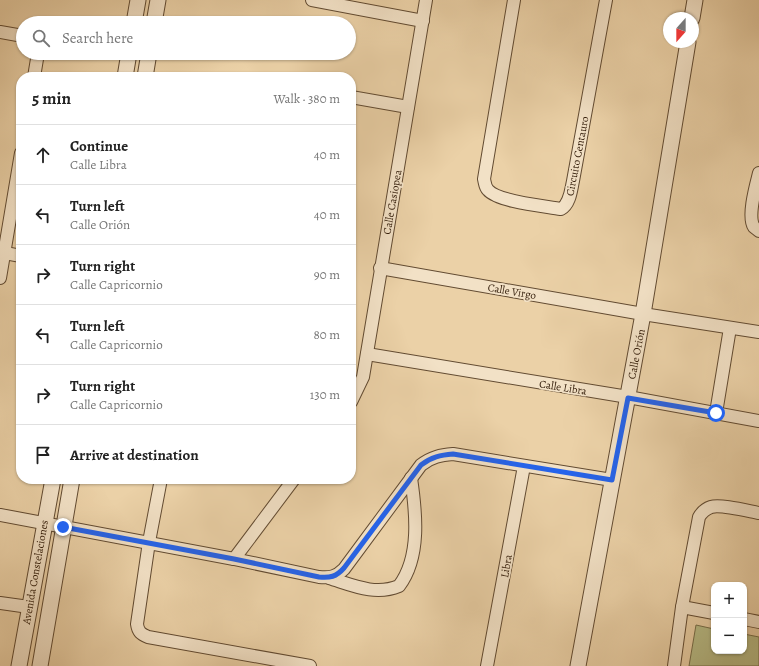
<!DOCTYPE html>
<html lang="en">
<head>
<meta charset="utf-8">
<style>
  :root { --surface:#fff; --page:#f6f6f6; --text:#222; --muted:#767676; --line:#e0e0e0 }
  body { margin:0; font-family:Alegreya,serif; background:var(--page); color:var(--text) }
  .controls { position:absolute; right:12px; bottom:12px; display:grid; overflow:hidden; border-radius:8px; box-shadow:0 1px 3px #0004 }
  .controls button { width:36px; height:36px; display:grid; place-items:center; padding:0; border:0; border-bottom:1px solid var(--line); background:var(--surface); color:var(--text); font:20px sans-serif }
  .compass { position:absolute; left:663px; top:12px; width:36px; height:36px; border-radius:50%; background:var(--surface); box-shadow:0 1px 3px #0004; rotate:201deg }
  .stop { position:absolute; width:12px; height:12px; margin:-9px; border:3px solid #2563eb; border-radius:50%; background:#fff }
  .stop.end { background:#2563eb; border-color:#fff; box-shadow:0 1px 4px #0008 }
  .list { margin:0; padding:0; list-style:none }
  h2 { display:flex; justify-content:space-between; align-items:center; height:52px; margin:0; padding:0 16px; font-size:17px }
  h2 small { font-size:13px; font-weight:400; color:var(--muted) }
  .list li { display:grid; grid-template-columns:26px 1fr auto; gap:12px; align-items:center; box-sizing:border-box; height:60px; padding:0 16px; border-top:1px solid var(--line) }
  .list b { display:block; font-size:15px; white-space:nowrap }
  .list p { margin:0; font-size:13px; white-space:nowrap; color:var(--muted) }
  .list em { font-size:13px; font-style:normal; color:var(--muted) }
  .icon { flex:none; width:22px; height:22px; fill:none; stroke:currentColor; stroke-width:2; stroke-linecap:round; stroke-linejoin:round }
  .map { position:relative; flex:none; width:759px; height:666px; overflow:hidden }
  .search { position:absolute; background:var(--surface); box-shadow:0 1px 3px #0004; left:16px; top:16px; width:340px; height:44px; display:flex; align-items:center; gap:10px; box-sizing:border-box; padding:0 14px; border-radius:22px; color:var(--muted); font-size:15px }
  .panel { position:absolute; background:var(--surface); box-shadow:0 1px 3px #0004; left:16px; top:72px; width:340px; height:412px; border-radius:16px }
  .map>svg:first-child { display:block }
  .green { fill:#b7bc87; stroke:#766d49 }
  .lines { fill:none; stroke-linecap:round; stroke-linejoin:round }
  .minor-casing { stroke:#624b32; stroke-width:14 }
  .tertiary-casing { stroke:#624b32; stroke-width:17 }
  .minor { stroke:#f2e1c6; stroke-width:12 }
  .tertiary { stroke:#f2e1c6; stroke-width:15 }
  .route { stroke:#2563eb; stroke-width:5 }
  .labels { text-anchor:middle; stroke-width:3.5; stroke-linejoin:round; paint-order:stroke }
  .street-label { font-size:11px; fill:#341e0b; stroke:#f2e1c6 }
</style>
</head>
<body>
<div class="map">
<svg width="759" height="666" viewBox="0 0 759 666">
  <rect width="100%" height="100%" fill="#ebd1a7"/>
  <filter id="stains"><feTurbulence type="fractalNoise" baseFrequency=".005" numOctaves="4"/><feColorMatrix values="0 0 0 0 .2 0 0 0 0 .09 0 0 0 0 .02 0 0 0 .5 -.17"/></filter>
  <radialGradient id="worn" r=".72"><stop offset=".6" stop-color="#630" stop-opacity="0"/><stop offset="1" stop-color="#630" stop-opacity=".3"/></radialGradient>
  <path class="green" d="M696,625L714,629V651H744V634L759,637V666H689Z"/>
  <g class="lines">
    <g class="minor-casing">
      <g id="minor">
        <path d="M312,0L423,21"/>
        <path d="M514,0L484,179C485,183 485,187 488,190C498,202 545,206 561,209C570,204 571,190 573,181L606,0"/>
        <path d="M0,32L23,36"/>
        <path d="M34,77L38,53"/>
        <path d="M351,97L408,107"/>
        <path d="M759,173C756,185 747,217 754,227C755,228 758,230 759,231"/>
        <path d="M5,253L21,256"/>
        <path d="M380,268L643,314L759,332"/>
        <path d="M0,278L21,153"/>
        <path d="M367,354L628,397L759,421"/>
        <path d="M351,402L363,377L426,0"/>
        <path d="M716,413L730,328"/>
        <path d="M161,479L149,542L137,624C138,632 141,634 148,637L310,666"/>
        <path d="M0,515L234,559L319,577C330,578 336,577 344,569L421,465C431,457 441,455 453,454L612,480"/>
        <path d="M234,559L294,479"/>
        <path d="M329,578C352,585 375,596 399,586C421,557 416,512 411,478"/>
        <path d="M0,603L29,607"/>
        <path d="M682,607L714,613"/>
        <path d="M744,619L759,622"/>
        <path d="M487,666L524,466"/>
        <path d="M674,666L682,607L699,517C702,512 705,509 711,507C720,504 748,511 759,513"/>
      </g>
    </g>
    <g class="tertiary-casing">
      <g id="tertiary">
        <path d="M692,18L695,0"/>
        <path d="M134,23L138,0"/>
        <path d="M154,23L158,0"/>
        <path d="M125,77L129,53"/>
        <path d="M145,77L149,53"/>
        <path d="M19,666L53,479"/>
        <path d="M40,666L72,479"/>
        <path d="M578,666L643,314L688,42"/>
      </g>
    </g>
    <use href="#minor" class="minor"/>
    <use href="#tertiary" class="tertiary"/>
  </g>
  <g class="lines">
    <path class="route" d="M63,527L234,559L319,577C330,578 336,577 344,568L421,465C431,457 441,455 453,454L612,480L628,398L716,413"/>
  </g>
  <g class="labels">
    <g class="street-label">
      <text transform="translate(577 156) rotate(-79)" y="4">Circuito Centauro</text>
      <text transform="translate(392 202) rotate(-80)" y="4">Calle Casiopea</text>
      <text transform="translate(512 291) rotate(10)" y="4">Calle Virgo</text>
      <text transform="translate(636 354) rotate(-79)" y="4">Calle Orión</text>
      <text transform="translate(563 387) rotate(9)" y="4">Calle Libra</text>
      <text transform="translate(506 566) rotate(-80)" y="4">Libra</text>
      <text transform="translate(35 572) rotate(-80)" y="4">Avenida Constelaciones</text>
    </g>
  </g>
  <rect width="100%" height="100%" filter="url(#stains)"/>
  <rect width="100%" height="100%" fill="url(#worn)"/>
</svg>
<div class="controls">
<button>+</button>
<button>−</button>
</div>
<svg class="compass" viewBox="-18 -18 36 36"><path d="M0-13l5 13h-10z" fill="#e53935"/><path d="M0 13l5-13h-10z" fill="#767676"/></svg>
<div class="stop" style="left:716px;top:413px"></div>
<div class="stop end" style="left:63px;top:527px"></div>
<div class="search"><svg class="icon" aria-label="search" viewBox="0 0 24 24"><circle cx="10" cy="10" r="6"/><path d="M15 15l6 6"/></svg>Search here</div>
<section class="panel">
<h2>5 min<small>Walk · 380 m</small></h2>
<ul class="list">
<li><svg class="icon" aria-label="ahead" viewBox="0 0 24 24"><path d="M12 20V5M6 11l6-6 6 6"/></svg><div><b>Continue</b><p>Calle Libra</p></div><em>40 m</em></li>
<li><svg class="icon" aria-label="left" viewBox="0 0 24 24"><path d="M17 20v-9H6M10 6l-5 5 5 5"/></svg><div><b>Turn left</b><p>Calle Orión</p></div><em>40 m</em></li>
<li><svg class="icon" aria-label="right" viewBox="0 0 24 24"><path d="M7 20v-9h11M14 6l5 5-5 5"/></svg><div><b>Turn right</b><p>Calle Capricornio</p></div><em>90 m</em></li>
<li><svg class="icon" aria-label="left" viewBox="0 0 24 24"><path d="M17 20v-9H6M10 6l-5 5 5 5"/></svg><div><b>Turn left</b><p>Calle Capricornio</p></div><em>80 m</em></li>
<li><svg class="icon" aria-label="right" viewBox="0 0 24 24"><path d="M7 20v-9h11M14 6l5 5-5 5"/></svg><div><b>Turn right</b><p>Calle Capricornio</p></div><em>130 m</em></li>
<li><svg class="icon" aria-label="arrive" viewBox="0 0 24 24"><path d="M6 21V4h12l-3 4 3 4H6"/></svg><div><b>Arrive at destination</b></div></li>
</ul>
</section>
</div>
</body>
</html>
